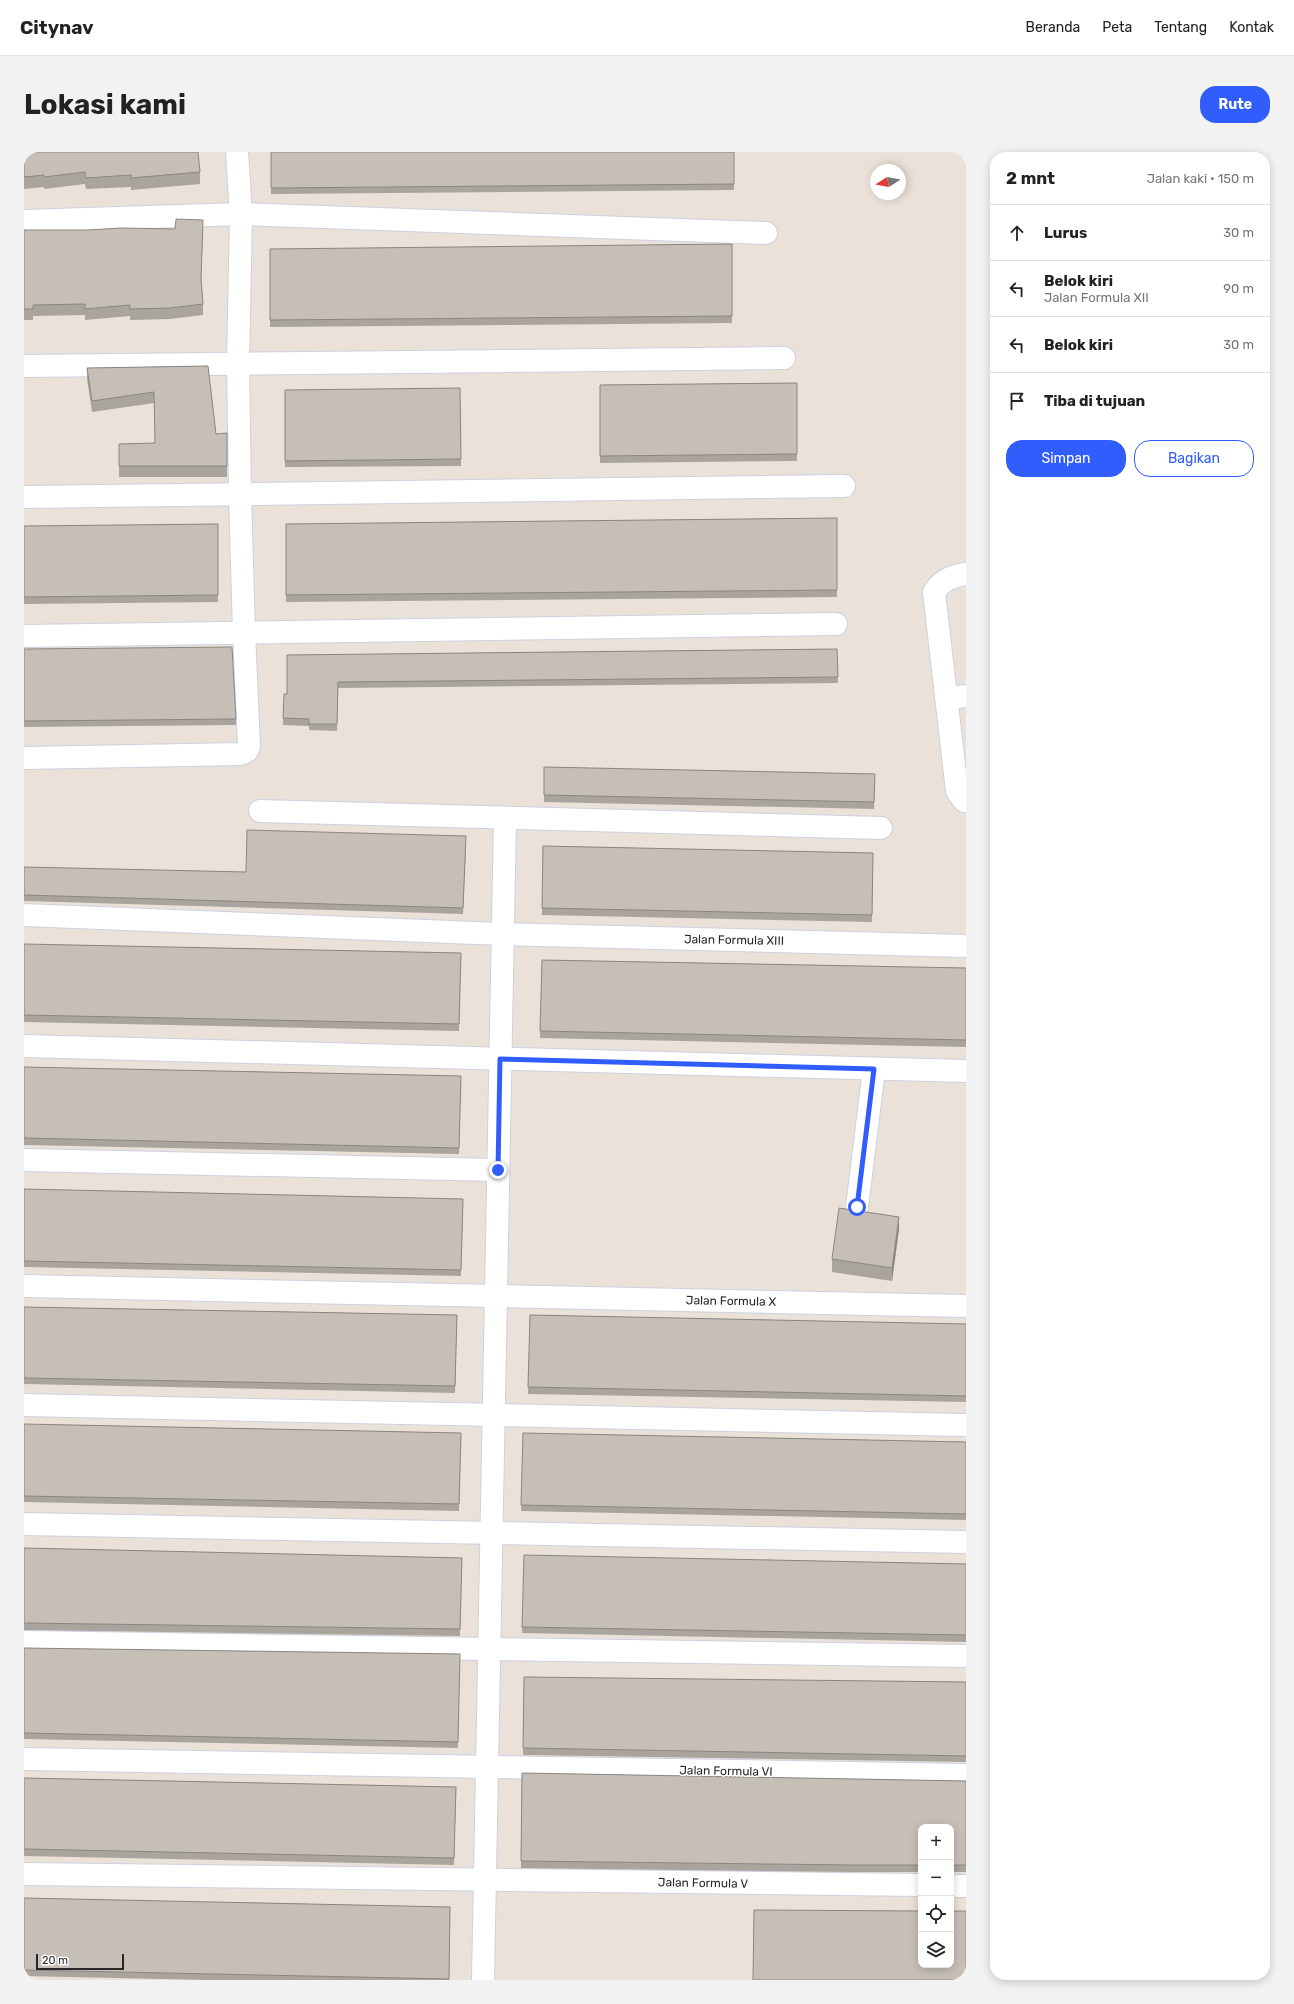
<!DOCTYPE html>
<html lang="id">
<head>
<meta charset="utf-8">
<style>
  :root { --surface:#fff; --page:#f2f2f2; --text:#222; --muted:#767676; --line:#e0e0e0; --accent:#325dfd }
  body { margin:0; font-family:Rubik,sans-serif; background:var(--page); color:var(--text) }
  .controls { position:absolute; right:12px; bottom:12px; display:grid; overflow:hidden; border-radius:8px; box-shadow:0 2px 10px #0003 }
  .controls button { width:36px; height:36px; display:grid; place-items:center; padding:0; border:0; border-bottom:1px solid var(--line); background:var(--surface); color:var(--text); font:20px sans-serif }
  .compass { position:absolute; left:846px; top:12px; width:36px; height:36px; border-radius:50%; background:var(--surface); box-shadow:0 2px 10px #0003; rotate:259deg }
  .scale { position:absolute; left:12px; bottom:10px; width:88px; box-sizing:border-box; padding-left:4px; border:2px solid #272727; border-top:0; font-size:11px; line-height:14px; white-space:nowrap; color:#272727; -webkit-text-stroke:3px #fff; paint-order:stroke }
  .stop { position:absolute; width:12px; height:12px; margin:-9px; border:3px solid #325dfd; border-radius:50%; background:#fff }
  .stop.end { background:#325dfd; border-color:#fff; box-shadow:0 1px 4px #0008 }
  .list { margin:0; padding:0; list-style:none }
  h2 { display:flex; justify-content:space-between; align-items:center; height:52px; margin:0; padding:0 16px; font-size:17px }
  h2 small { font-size:13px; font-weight:400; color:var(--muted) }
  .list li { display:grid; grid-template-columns:26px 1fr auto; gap:12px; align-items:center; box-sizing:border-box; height:56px; padding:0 16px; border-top:1px solid var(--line) }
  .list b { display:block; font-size:15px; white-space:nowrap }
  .list p { margin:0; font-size:13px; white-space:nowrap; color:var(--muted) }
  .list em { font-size:13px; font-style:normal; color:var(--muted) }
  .actions { display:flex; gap:8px; padding:12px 16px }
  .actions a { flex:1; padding:9px 0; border:1px solid var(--accent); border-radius:16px; text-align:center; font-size:14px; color:var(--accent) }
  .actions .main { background:var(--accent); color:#fff }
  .icon { flex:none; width:22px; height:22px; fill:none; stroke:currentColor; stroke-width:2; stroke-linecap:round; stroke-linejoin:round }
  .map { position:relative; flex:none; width:942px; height:1828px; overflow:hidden; border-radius:16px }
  header { display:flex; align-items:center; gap:24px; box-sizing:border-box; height:56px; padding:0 20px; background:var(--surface); border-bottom:1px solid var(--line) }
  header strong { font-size:19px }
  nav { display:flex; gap:22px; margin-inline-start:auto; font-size:14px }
  .intro { display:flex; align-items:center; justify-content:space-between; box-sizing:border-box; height:96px; padding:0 24px }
  h1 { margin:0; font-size:28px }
  .button { padding:10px 18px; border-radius:16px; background:var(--accent); color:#fff; font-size:14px; font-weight:700 }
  main { display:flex; gap:24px; padding:0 24px }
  aside { flex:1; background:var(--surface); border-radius:16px; box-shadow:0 2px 10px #0003 }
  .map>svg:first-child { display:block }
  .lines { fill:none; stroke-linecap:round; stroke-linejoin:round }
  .minor-casing { stroke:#cdd1e1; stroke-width:24 }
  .minor { stroke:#fff; stroke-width:22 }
  .wall { fill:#a9a49e }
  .shaded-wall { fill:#8a8681 }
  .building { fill:#c5bfb8; stroke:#8a8681 }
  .route { stroke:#325dfd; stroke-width:5 }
  .labels { text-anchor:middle; stroke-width:3; stroke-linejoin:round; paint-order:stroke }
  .street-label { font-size:12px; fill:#272727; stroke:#fff }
</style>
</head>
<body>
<header>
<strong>Citynav</strong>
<nav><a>Beranda</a><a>Peta</a><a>Tentang</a><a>Kontak</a></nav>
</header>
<div class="intro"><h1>Lokasi kami</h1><a class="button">Rute</a></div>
<main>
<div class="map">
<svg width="942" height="1828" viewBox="0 0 942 1828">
  <rect width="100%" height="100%" fill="#eae2d8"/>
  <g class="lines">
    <g class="minor-casing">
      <g id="minor">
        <path d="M0,69L217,62L742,81"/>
        <path d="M0,214L760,206"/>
        <path d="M0,345L820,334"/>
        <path d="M942,422C928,424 918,428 910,440L933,639L940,649H942"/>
        <path d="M0,484L812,472"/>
        <path d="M923,546L942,544"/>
        <path d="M0,606L217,602L223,599L225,594L220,481L216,342L214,212L217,62L213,0"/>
        <path d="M236,659L857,676"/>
        <path d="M0,763L478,782L942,794"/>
        <path d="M0,894L942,919"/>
        <path d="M0,1008L474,1018"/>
        <path d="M833,1055L850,917"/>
        <path d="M0,1134L942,1154"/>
        <path d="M0,1253L942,1273"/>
        <path d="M0,1372L942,1390"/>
        <path d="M0,1490L942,1504"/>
        <path d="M0,1607L942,1623"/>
        <path d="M0,1722L897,1733"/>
        <path d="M927,1734H942"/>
        <path d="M459,1828L481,666"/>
      </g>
    </g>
    <use href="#minor" class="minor"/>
  </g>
  <g class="wall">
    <path d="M0,0L176,20V32L107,38V35L62,37L61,32L20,37V35L0,37Z"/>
    <path d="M247,0H710V38L247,42Z"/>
    <path d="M0,78L179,79L177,130L179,152V163L146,167L106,168V164L61,168V163L9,164V168H0Z"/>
    <path d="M708,92V171L246,175V97Z"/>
    <path d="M184,214L192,282L203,281V325H95V292L131,291L130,251L68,260L63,227V216Z"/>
    <path d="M773,231V309L576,311V233Z"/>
    <path d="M436,236L437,314L261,315V238Z"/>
    <path d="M813,366V445L262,450V372Z"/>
    <path d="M194,372V450L0,452V374Z"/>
    <path d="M0,497L212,567V573L0,575Z"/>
    <path d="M813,497L814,531L314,536L313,579L285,578V574L259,573V566L263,542V503Z"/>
    <path d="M520,615L851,622L850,657L520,650Z"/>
    <path d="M442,691L439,762L0,749V715L222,720Z"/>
    <path d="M519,694L849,701L848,770L518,763Z"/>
    <path d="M0,792L437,801L435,879L0,870Z"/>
    <path d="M518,808L942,816V895L516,886Z"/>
    <path d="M0,915L437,924L435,1002L0,993Z"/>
    <path d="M0,1037L439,1047L437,1124L0,1115Z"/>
    <path d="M875,1077L868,1129L808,1120V1107Z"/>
    <path d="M0,1155L433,1163L431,1241L0,1232Z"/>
    <path d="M506,1163L942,1172V1250L504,1242Z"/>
    <path d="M0,1272L437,1281L435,1359L0,1350Z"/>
    <path d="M499,1281L942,1290V1368L497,1359Z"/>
    <path d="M0,1396L438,1406L436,1484L0,1478Z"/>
    <path d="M500,1403L942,1412V1490L498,1481Z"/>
    <path d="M0,1496L436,1502L434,1596L0,1587Z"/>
    <path d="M500,1525L942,1530V1610L499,1603Z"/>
    <path d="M498,1621L942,1629V1720H927V1675H897V1720H827L497,1716Z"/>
    <path d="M0,1626L432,1635L430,1713L0,1704Z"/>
    <path d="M0,1746L426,1755L425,1828H184L0,1824Z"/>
  </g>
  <path class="shaded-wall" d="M875,1065V1077L868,1129V1116Z"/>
  <g class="building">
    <path d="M0,0H174L176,20L107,26V23L62,26L61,20L20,25V23L0,25Z"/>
    <path d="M247,0H710V32L247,36Z"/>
    <path d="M152,67L179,68L177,127L179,152L146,156L106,157V153L61,157V152L9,153V157H0V78H64L97,76L151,77Z"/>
    <path d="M708,92V164L246,168V97Z"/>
    <path d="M184,214L192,282L203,281V314H95V292L131,291L130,240L68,249L63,216Z"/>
    <path d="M773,231V302L576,304V233Z"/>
    <path d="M436,236L437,307L261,309V238Z"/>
    <path d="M813,366V438L262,443V372Z"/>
    <path d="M194,372V443L0,445V374Z"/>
    <path d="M208,495L212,567L0,569V497Z"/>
    <path d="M813,497L814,525L314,530L313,572H285V567L259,566L260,542H263V503Z"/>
    <path d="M520,615L851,622L850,650L520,643Z"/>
    <path d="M223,678L442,684L439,756L0,743V715L222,720Z"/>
    <path d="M519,694L849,701L848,763L518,756Z"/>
    <path d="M0,792L437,801L435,872L0,863Z"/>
    <path d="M518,808L942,816V888L516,879Z"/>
    <path d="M0,915L437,924L435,996L0,986Z"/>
    <path d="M0,1037L439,1047L437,1118L0,1109Z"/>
    <path d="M815,1056L875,1065L868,1116L808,1107Z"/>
    <path d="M0,1155L433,1163L431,1234L0,1226Z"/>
    <path d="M506,1163L942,1172V1244L504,1235Z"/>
    <path d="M0,1272L437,1281L435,1352L0,1344Z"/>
    <path d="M499,1281L942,1290V1362L497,1353Z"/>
    <path d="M0,1396L438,1406L436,1477L0,1471Z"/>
    <path d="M500,1403L942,1412V1483L498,1475Z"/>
    <path d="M0,1496L436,1502L434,1590L0,1581Z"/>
    <path d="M500,1525L942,1530V1604L499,1596Z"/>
    <path d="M498,1621L942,1629V1713H927V1675H897V1713H827L497,1709Z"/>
    <path d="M0,1626L432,1635L430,1706L0,1697Z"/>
    <path d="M0,1746L426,1755L425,1827L0,1818Z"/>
    <path d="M730,1758L897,1759V1813H927V1759H942V1828H729Z"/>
  </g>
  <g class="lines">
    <path class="route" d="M474,1018L476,907L850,917L833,1055"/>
  </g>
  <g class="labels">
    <g class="street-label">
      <text transform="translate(710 788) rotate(1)" y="4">Jalan Formula XIII</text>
      <text transform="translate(707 1149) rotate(1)" y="4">Jalan Formula X</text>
      <text transform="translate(702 1619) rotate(1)" y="4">Jalan Formula VI</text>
      <text transform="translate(679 1731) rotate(1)" y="4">Jalan Formula V</text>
    </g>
  </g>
</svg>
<div class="controls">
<button>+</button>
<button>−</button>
<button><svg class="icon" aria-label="locate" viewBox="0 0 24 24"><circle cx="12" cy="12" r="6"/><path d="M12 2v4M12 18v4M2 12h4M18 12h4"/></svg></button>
<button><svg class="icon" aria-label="layers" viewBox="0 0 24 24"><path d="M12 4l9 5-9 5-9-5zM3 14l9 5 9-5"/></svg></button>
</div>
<svg class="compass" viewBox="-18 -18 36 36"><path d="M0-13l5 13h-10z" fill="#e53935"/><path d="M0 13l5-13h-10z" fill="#767676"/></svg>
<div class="scale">20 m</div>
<div class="stop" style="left:833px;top:1055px"></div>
<div class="stop end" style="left:474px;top:1018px"></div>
</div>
<aside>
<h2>2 mnt<small>Jalan kaki · 150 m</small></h2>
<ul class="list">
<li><svg class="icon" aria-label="ahead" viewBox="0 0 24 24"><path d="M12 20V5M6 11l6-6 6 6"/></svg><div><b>Lurus</b></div><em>30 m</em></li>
<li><svg class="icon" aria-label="left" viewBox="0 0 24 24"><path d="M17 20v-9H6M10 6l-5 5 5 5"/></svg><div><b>Belok kiri</b><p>Jalan Formula XII</p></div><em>90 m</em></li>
<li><svg class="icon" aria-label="left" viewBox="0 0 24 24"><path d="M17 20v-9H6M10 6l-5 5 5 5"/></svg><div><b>Belok kiri</b></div><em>30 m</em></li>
<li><svg class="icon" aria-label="arrive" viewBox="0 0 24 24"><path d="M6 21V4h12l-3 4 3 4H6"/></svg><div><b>Tiba di tujuan</b></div></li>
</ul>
<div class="actions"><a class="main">Simpan</a><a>Bagikan</a></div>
</aside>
</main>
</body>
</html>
